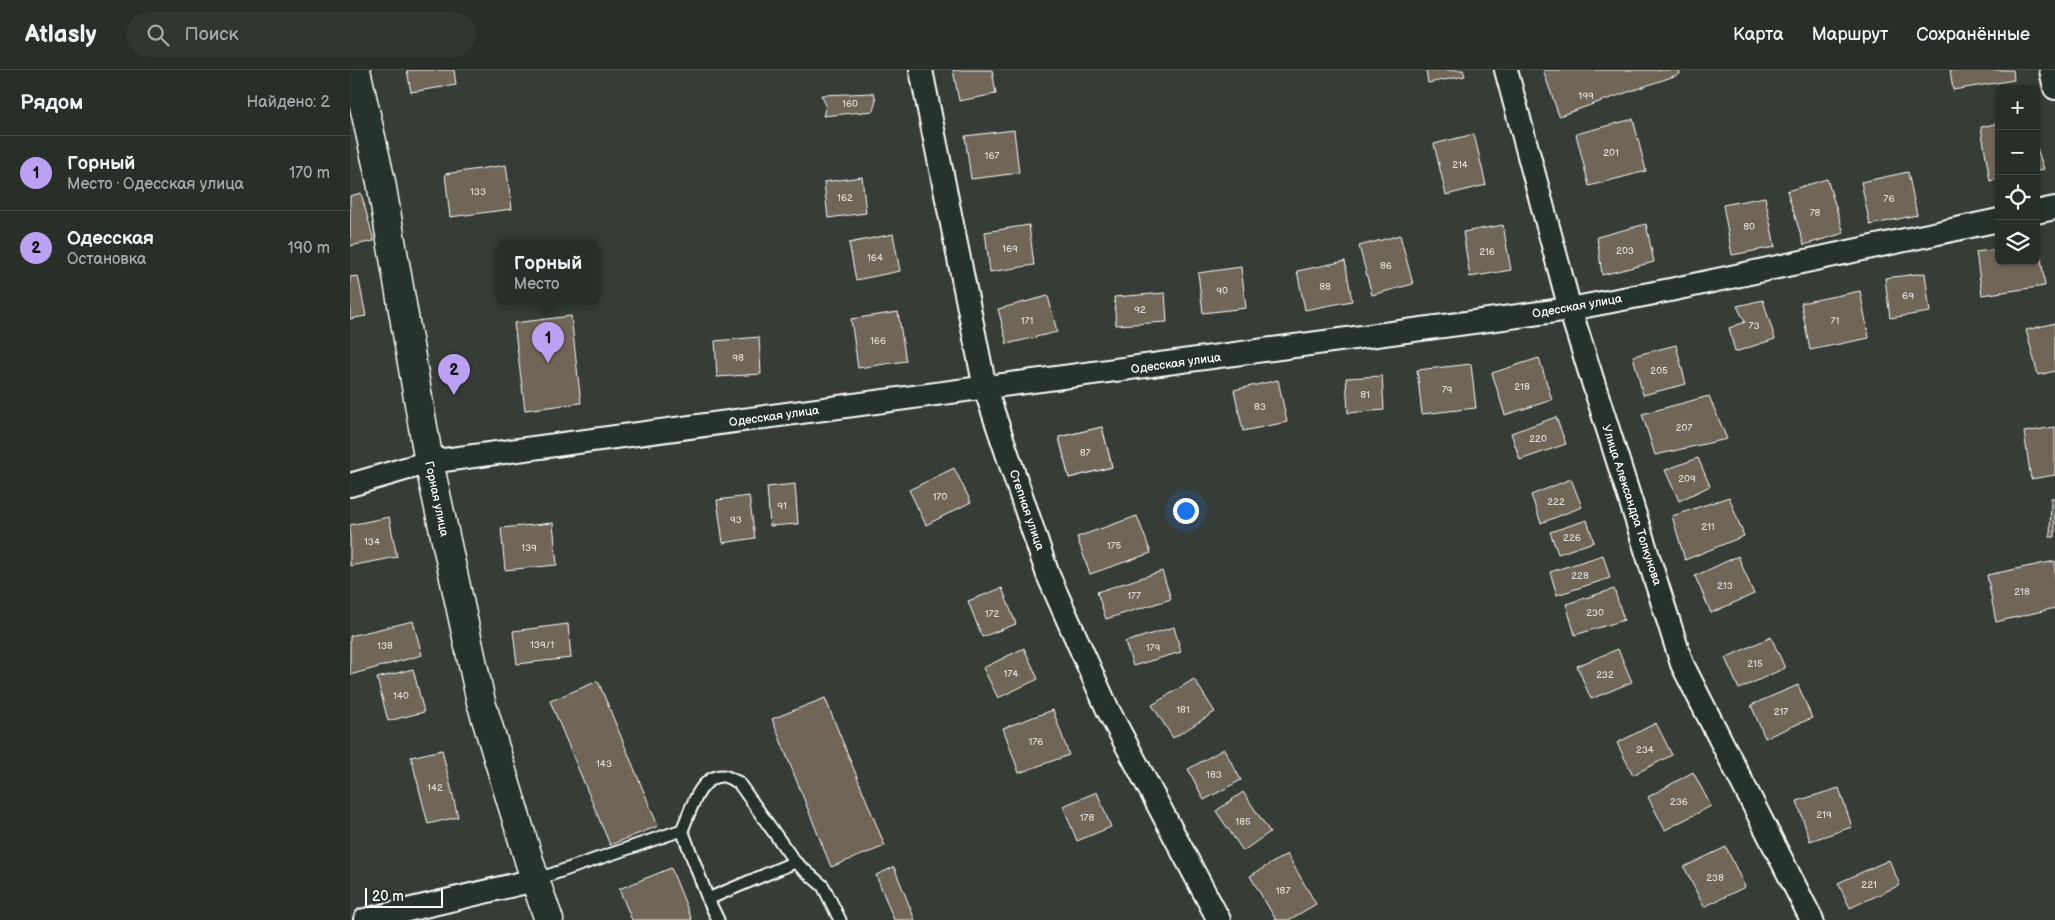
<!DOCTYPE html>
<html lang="ru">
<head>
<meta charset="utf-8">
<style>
  :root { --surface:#282e28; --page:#303630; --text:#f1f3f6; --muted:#a5a8a8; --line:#444a45; --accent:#bca0f2 }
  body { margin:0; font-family:"Balsamiq Sans",sans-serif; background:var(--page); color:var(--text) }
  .controls { position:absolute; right:15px; top:15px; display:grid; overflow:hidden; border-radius:8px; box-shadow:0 1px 4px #0004 }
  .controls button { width:45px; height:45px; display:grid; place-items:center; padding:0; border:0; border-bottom:1px solid var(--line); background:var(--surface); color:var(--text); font:25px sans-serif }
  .scale { position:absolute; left:15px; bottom:12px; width:78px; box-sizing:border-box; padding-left:5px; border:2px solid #fff; border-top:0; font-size:14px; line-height:18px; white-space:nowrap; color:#fff; -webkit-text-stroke:4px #26332d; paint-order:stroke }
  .you { position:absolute; left:835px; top:440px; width:18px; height:18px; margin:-12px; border:4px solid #fff; border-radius:50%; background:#1a73e8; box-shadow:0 0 0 8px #1a73e833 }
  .badge { display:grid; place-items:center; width:32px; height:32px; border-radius:50%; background:var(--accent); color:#111; font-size:16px; font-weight:700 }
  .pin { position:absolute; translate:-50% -41px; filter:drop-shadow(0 1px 2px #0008) }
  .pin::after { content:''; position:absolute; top:26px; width:18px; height:15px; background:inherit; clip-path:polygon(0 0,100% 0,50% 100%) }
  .popup { position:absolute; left:147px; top:170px; width:102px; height:65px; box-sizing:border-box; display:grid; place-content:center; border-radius:8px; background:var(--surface); filter:drop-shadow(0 1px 4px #0005); font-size:16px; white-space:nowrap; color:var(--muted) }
  .popup b { font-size:19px; color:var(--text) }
  .popup::after { content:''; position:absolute; left:50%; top:100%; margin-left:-10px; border:10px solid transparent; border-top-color:var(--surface) }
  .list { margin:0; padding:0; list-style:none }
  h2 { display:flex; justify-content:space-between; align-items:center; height:65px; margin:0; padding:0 20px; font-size:21px }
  h2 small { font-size:16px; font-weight:400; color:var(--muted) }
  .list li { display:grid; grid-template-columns:32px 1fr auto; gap:15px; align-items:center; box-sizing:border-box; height:75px; padding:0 20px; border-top:1px solid var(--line) }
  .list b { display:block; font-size:19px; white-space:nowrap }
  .list p { margin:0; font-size:16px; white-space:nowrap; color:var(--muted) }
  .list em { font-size:16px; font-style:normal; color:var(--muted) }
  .icon { flex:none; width:28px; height:28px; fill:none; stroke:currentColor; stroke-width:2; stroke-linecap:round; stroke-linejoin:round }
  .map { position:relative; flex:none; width:1705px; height:850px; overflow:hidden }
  header { display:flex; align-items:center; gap:30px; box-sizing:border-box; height:70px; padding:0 25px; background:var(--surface); border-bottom:1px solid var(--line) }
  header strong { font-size:24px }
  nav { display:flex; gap:28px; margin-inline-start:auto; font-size:18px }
  .search { width:350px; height:45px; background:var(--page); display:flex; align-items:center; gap:12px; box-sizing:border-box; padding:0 18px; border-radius:28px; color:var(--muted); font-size:19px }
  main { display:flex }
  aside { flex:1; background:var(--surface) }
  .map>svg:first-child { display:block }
  .building { fill:#6f6658; stroke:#fff }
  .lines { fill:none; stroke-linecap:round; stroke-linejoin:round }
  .lane-casing { stroke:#fff; stroke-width:15 }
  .street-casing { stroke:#fff; stroke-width:26 }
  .secondary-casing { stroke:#fff; stroke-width:31 }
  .lane { stroke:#26332d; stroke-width:11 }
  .street { stroke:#26332d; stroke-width:22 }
  .secondary { stroke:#26332d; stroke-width:28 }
  .labels { text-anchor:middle; stroke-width:4; stroke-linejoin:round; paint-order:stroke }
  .number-label { font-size:10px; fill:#dbd9d5 }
  .street-label { font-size:12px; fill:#fff; stroke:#26332d }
</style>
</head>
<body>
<header>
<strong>Atlasly</strong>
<div class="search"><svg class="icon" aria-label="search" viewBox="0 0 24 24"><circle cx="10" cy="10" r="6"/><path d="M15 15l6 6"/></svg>Поиск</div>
<nav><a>Карта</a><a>Маршрут</a><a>Сохранённые</a></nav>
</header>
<main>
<aside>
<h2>Рядом<small>Найдено: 2</small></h2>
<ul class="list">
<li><span class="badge">1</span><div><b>Горный</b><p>Место · Одесская улица</p></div><em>170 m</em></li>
<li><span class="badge">2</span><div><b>Одесская</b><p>Остановка</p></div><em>190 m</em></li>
</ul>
</aside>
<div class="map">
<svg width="1705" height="850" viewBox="0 0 1705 850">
  <rect width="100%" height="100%" fill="#353d36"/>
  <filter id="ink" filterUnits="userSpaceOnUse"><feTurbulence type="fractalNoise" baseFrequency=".02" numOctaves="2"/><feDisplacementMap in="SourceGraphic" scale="10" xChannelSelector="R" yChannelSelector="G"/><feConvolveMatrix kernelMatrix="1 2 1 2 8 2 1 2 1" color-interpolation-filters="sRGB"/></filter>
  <g filter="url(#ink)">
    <g class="building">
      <path d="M57,0H104L106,15L61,22Z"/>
      <path d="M603,0H642L646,24L609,31Z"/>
      <path d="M1076,0H1113L1115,6L1078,13Z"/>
      <path d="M1193,0H1329L1330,4L1209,46Z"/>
      <path d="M1600,0H1663L1664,10L1603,20Z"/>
      <path d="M524,23L526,30L523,41L473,46L476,35L471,25Z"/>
      <path d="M1283,49L1296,101L1239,116L1226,64Z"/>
      <path d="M1649,53V109L1640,111L1631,57Z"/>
      <path d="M664,60L669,103L621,109L615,66Z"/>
      <path d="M1124,64L1136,115L1096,125L1084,74Z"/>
      <path d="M1686,75L1694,99L1686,101Z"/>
      <path d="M156,95L162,139L100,147L95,104Z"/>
      <path d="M1558,102L1567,145L1520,155L1511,112Z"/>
      <path d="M512,107L516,143L478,148L474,112Z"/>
      <path d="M1477,109L1494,163L1454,175L1437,121Z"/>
      <path d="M11,123L24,171L0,176V126Z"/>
      <path d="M1415,127L1425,177L1382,185L1373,135Z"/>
      <path d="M1296,154L1304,192L1252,205L1247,167Z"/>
      <path d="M679,155L684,195L640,202L635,162Z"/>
      <path d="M1153,155L1161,200L1120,207L1113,162Z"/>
      <path d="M543,164L550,201L506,210L499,173Z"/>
      <path d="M1050,165L1063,214L1022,225L1009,176Z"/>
      <path d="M1686,174H1689L1695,216L1632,225L1626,182L1649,179V191H1686Z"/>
      <path d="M995,191L1002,231L955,240L947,201Z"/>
      <path d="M891,197L896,238L853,243L848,203Z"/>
      <path d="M1575,203L1580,242L1540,248L1535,208Z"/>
      <path d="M8,206L16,246L0,249V207Z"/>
      <path d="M1510,221L1519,268L1460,280L1451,233Z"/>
      <path d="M815,223L817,252L766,255L764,227Z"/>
      <path d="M698,226L707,262L657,274L648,239Z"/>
      <path d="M1413,230L1425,269L1385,282L1379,258L1395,252L1387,236Z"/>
      <path d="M548,242L556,291L508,298L501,249Z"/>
      <path d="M221,246L231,333L175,340L164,253Z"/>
      <path d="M1705,253V301L1688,305L1676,260Z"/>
      <path d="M409,267L411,304L367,307L365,271Z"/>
      <path d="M1326,275L1336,314L1293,325L1283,286Z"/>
      <path d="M1189,288L1202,330L1155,345L1142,303Z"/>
      <path d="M1121,294L1126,338L1072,344L1067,300Z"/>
      <path d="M1032,306L1034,340L998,343L996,308Z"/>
      <path d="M928,310L937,352L893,361L884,320Z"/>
      <path d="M1359,326L1377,369L1305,385L1292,344Z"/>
      <path d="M1206,347L1216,374L1170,390L1161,363Z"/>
      <path d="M752,357L762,397L719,408L709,367Z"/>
      <path d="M752,357L762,397L719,408L709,367Z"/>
      <path d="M1705,357V405L1681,409L1674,362Z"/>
      <path d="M1348,388L1360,416L1329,431L1315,400Z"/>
      <path d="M604,398L621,432L576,455L559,420Z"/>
      <path d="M1221,409L1232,437L1191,453L1181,425Z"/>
      <path d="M445,414L448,454L420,456L417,417Z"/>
      <path d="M399,426L405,468L373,473L367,430Z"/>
      <path d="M1379,427L1394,466L1335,490L1322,446Z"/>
      <path d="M1701,428H1705V467H1700Z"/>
      <path d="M787,446L801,483L740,504L727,467Z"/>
      <path d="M39,447L47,487L0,496V455Z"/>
      <path d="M1237,450L1244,472L1208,484L1200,462Z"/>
      <path d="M203,453L207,495L155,500L151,458Z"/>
      <path d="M1253,485L1260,508L1207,525L1200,502Z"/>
      <path d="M1388,486L1404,524L1361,543L1345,506Z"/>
      <path d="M1705,491V538L1646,552L1637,505Z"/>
      <path d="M812,501L821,529L756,549L747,522Z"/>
      <path d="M652,518L666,554L632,567L618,531Z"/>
      <path d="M1264,519L1274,550L1225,565L1216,534Z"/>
      <path d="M63,551L72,585L0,605V566Z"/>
      <path d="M218,554L221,588L167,594L163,561Z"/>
      <path d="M824,557L831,582L783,596L775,572Z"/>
      <path d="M1421,567L1435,598L1389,619L1375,588Z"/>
      <path d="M674,578L688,609L648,628L633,598Z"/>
      <path d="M1268,579L1282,612L1241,629L1227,596Z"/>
      <path d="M63,599L74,642L38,651L27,608Z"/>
      <path d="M844,609L865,642L823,668L802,635Z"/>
      <path d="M248,611L308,756L260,775L200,631Z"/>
      <path d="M1448,615L1462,648L1415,668L1401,635Z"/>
      <path d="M475,628L535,776L481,797L422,649Z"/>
      <path d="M703,640L719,685L669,703L653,658Z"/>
      <path d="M1306,653L1322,685L1283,705L1267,673Z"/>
      <path d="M874,679L891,710L854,730L838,699Z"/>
      <path d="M92,680L108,747L78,754L61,687Z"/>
      <path d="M1343,702L1361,736L1315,760L1298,727Z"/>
      <path d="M1489,718L1502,757L1460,771L1447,731Z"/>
      <path d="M747,722L761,757L727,771L713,736Z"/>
      <path d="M893,722L920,762L893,781L866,741Z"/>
      <path d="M1376,777L1395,817L1354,837L1334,797Z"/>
      <path d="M937,784L966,834L939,850H926L900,806Z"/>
      <path d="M1539,790L1550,815L1500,838L1488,813Z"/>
      <path d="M544,797L565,850H544L526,805Z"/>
      <path d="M321,798L342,850H282L269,819Z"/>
    </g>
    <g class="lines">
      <g class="lane-casing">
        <g id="lane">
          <path d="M332,760C340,743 349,705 373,706C377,706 384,711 388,712L445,792"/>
          <path d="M185,810L332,760L358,829L445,792L473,816L490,850"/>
          <path d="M358,829L368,850"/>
        </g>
      </g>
      <g class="street-casing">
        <g id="street">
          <path d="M571,0L635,318L698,505L758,640L869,850"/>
          <path d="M1156,0L1220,239L1332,594L1462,850"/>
          <path d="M1701,0L1705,18"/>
          <path d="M1686,142L1705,138"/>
          <path d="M0,415L79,392L1220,239L1320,220L1649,150"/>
          <path d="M15,850L185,810"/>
        </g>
      </g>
      <g class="secondary-casing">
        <path id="secondary" d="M6,0L31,112L79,392L131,632L185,810L199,850"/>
      </g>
      <use href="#lane" class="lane"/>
      <use href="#street" class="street"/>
      <use href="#secondary" class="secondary"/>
    </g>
  </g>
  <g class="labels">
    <g class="number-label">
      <text x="1236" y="29">199</text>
      <text x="500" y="37">160</text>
      <text x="1261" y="86">201</text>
      <text x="642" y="89">167</text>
      <text x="1110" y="98">214</text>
      <text x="128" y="125">133</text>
      <text x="495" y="131">162</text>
      <text x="1539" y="132">76</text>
      <text x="1465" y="146">78</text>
      <text x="1399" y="160">80</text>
      <text x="660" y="182">169</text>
      <text x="1275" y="184">203</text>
      <text x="1137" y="185">216</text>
      <text x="525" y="191">164</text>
      <text x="1036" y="199">86</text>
      <text x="975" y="220">88</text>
      <text x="872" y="224">90</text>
      <text x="1558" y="229">69</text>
      <text x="790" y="243">92</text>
      <text x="677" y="254">171</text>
      <text x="1485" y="254">71</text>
      <text x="1404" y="259">73</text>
      <text x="528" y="274">166</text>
      <text x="388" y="291">98</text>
      <text x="1309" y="304">205</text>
      <text x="1172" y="320">218</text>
      <text x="1097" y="323">79</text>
      <text x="1015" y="328">81</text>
      <text x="910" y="340">83</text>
      <text x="1334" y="361">207</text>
      <text x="1188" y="372">220</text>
      <text x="735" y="386">87</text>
      <text x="1337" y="412">209</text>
      <text x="590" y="430">170</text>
      <text x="1206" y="435">222</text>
      <text x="432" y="439">91</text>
      <text x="386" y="453">93</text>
      <text x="1358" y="460">211</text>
      <text x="1222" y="471">226</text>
      <text x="22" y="475">134</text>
      <text x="764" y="479">175</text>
      <text x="179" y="481">139</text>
      <text x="1230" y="509">228</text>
      <text x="1375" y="519">213</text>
      <text x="1672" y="525">218</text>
      <text x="784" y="529">177</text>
      <text x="1245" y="546">230</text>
      <text x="642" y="547">172</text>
      <text x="192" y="578">139/1</text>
      <text x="35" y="579">138</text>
      <text x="803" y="581">179</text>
      <text x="1405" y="597">215</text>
      <text x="661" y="607">174</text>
      <text x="1255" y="608">232</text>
      <text x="51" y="629">140</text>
      <text x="833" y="643">181</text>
      <text x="1431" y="645">217</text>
      <text x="686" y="675">176</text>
      <text x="1295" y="683">234</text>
      <text x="254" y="697">143</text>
      <text x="864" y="708">183</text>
      <text x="85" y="721">142</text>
      <text x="1329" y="735">236</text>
      <text x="1474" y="748">219</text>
      <text x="737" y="751">178</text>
      <text x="893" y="755">185</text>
      <text x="1365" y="811">238</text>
      <text x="1519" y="818">221</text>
      <text x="933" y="824">187</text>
    </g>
    <g class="street-label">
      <text transform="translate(1227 236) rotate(-10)" y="4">Одесская улица</text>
      <text transform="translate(826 293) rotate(-8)" y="4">Одесская улица</text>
      <text transform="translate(424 346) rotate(-8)" y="4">Одесская улица</text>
      <text transform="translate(87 429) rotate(78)" y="4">Горная улица</text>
      <text transform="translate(1282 435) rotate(72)" y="4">Улица Александра Толкунова</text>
      <text transform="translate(677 440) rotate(71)" y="4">Степная улица</text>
    </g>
  </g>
</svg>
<div class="controls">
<button>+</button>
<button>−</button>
<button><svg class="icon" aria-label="locate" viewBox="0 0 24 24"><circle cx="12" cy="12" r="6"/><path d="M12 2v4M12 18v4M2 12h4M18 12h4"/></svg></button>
<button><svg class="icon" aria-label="layers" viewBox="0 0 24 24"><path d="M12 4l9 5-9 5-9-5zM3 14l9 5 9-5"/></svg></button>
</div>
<div class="scale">20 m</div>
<div class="you"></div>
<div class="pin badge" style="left:198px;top:293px">1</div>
<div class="popup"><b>Горный</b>Место</div>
<div class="pin badge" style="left:104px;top:325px">2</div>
</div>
</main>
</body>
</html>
